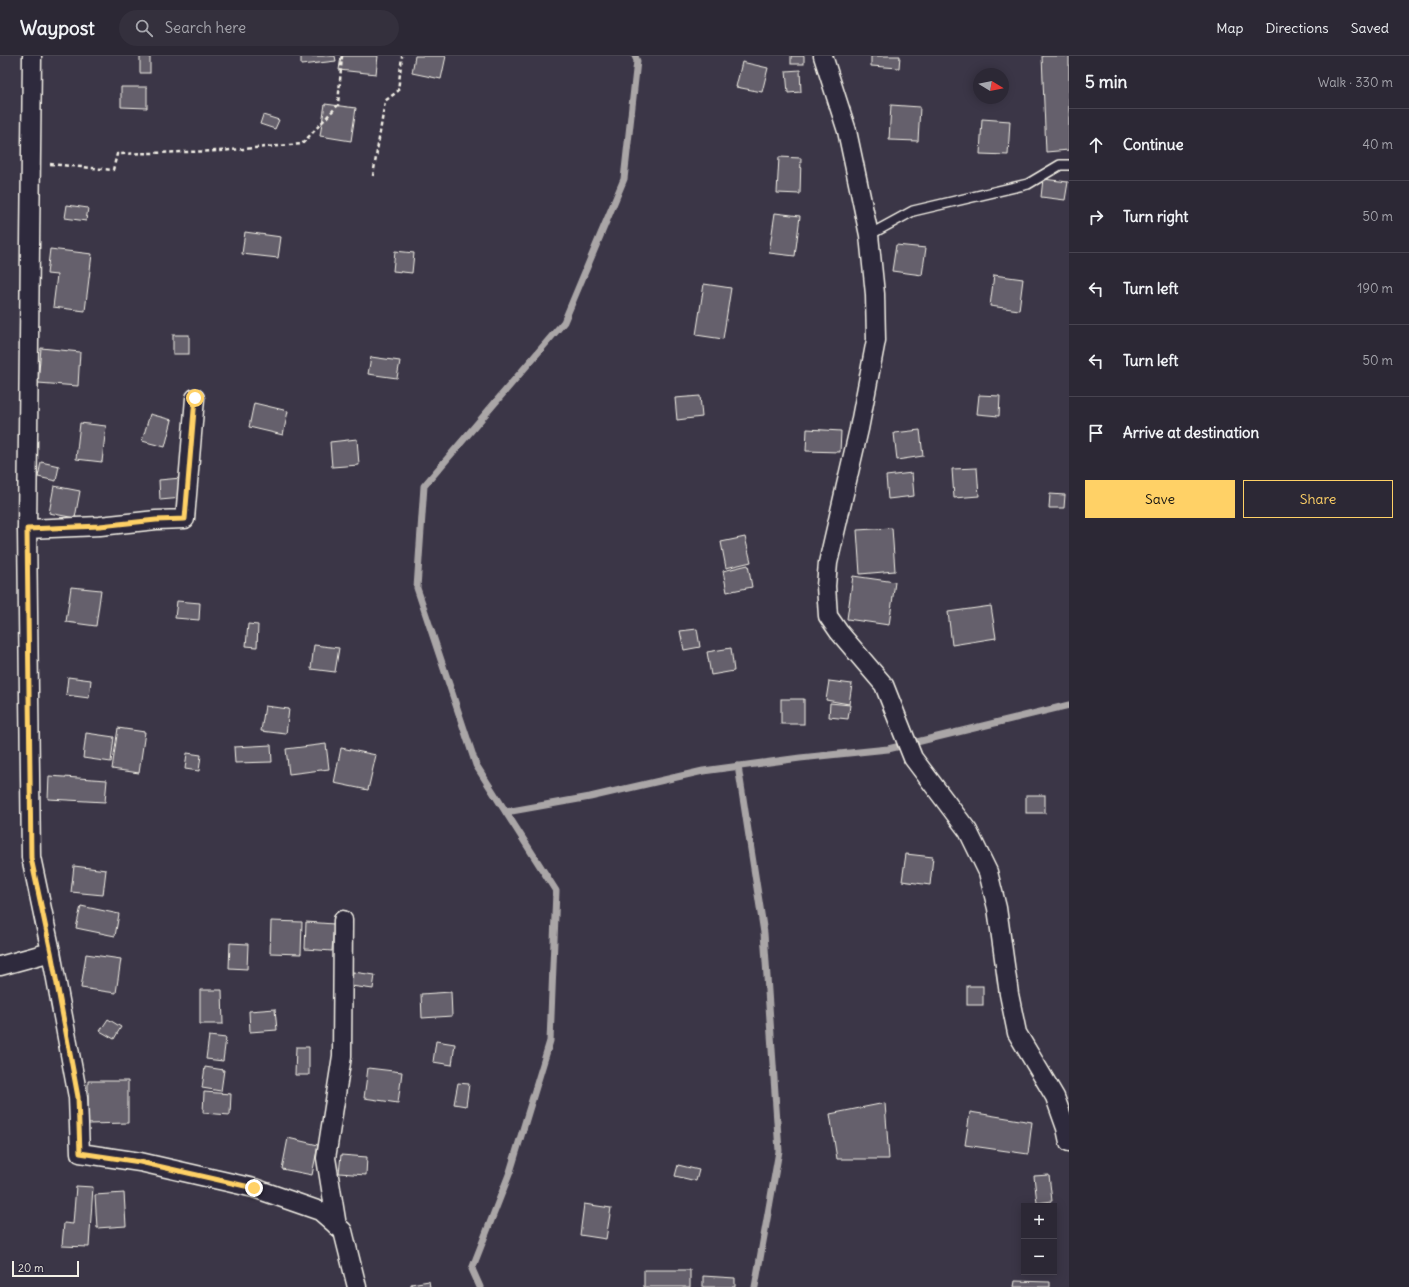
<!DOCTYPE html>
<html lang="en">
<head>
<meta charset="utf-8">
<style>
  :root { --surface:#2c2835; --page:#34303d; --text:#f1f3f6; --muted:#a6a6ad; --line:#484450; --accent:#ffd166 }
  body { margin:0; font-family:Delius,sans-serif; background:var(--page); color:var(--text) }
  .controls { position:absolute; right:12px; bottom:12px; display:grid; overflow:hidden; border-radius:0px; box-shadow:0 2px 10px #0003 }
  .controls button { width:36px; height:36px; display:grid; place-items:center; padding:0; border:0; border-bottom:1px solid var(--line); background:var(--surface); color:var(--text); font:20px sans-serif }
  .compass { position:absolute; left:973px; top:12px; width:36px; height:36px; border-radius:50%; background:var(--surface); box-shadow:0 2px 10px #0003; rotate:100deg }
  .scale { position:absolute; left:12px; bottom:10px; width:67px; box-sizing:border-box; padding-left:4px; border:2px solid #f4f1e8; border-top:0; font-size:11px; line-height:14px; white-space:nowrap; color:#f4f1e8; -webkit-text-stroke:3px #2f2a3d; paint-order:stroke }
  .stop { position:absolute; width:12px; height:12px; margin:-9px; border:3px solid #ffd166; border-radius:50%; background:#fff }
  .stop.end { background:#ffd166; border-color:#fff; box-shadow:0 1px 4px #0008 }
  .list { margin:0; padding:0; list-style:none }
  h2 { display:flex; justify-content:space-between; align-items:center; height:52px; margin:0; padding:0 16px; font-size:17px }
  h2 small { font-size:13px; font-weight:400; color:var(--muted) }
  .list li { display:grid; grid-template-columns:26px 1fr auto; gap:12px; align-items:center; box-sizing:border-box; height:72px; padding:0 16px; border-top:1px solid var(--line) }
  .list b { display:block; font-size:15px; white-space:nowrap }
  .list em { font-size:13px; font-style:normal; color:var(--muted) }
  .actions { display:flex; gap:8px; padding:12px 16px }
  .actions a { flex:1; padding:9px 0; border:1px solid var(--accent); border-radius:0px; text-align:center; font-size:14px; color:var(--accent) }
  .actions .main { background:var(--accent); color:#111 }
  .icon { flex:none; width:22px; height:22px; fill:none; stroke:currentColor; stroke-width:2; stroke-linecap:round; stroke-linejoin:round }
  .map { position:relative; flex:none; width:1069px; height:1231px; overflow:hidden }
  header { display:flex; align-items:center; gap:24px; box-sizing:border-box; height:56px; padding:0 20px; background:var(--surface); border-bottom:1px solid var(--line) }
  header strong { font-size:19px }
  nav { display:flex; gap:22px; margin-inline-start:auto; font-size:14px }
  .search { width:280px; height:36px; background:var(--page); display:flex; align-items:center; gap:10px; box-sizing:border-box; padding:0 14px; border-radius:22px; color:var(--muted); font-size:15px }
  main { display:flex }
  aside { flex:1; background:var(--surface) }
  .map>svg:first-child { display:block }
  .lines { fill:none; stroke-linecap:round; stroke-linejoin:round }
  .stream { stroke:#aaa6a7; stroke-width:7 }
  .building { fill:#65616c; stroke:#f4f1e8 }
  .lane-casing { stroke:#f4f1e8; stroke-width:12 }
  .street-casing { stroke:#f4f1e8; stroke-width:21 }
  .path { stroke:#f4f1e8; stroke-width:2.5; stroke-dasharray:4 3; stroke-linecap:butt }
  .lane { stroke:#2f2a3d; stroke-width:9 }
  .street { stroke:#2f2a3d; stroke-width:18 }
  .route { stroke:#ffd166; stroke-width:5 }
</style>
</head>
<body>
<header>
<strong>Waypost</strong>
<div class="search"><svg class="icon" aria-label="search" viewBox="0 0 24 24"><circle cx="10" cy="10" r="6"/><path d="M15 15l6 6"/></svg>Search here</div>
<nav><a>Map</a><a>Directions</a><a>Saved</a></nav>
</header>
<main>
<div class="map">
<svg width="1069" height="1231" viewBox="0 0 1069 1231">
  <rect width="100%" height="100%" fill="#3b3647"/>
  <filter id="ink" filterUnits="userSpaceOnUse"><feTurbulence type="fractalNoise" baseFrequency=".025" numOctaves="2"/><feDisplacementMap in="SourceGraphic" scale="8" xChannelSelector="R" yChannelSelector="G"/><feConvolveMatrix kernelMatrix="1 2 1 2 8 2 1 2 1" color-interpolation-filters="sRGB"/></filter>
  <g filter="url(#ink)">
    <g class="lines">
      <g class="stream">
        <path d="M738,710L764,877L779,1095L755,1231"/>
        <path d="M506,756L590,741L703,715L800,702L888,693L1069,649"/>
        <path d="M480,1231L472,1213L510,1116L550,985L556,835L476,709L417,532L424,430L564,266L624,123L637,5L635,0"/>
      </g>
    </g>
    <g class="building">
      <rect x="140" y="0" width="10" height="17"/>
      <path d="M301,0H335L336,5L301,9Z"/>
      <path d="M341,0H378L376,18L339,14Z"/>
      <path d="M415,0H446L441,23L412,17Z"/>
      <rect x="791" y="0" width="13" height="8"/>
      <path d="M871,0H900L899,12L871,10Z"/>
      <path d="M1042,0H1069V94L1046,96Z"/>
      <path d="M742,6L768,12L762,36L736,31Z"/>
      <path d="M800,14L801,36L788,37L786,15Z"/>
      <path d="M121,31H147V52L121,51Z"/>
      <path d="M325,48L356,52L351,85L320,80Z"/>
      <path d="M891,49L920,51L918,85L889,84Z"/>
      <path d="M263,59L279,64L275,73L260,68Z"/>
      <path d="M982,63L1010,65L1008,99L980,98Z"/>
      <path d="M779,101L801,102L800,138L777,137Z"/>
      <path d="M1043,123L1068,126L1065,144L1041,141Z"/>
      <path d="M67,149L88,152L86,165L65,162Z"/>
      <path d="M775,157L800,160L795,200L769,197Z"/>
      <path d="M245,176L281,181L278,202L242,198Z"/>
      <path d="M896,189L926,192L922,219L892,215Z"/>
      <path d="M50,193L92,198L85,255L53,251L57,219L47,218Z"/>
      <path d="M395,195L414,197L412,217L393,215Z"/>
      <path d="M994,219L1023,223L1019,254L990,250Z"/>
      <path d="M704,228L731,232L723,283L696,279Z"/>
      <rect x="173" y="279" width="16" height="19"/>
      <path d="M41,292L80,296L78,330L38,327Z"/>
      <path d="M371,301L400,305L397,322L368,318Z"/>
      <path d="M979,339L1000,340L999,360L977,358Z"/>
      <path d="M700,340L702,361L677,364L675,342Z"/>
      <path d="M254,347L288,355L283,379L249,371Z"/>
      <path d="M150,358L172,364L165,391L142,385Z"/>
      <path d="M80,367L106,370L102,406L76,403Z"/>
      <path d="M807,373L841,375L840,396L806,395Z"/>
      <path d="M920,374L923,400L897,404L894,377Z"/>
      <path d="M357,383L359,409L332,411L330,386Z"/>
      <path d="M41,406L59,410L56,425L38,421Z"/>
      <path d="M977,412L979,440L954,442L952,413Z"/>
      <path d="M912,417L914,440L888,443L886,420Z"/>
      <path d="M181,422L182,442L160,444L159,424Z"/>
      <path d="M54,430L80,435L75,462L49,457Z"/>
      <path d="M1050,438L1065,439L1064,452H1049Z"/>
      <path d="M892,472L895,515L860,518L857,474Z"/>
      <path d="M745,481L751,506L726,512L721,486Z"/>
      <path d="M748,509L752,531L727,536L723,515Z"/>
      <path d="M853,520L895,526L889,569L847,563Z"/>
      <path d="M71,531L101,534L96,570L66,566Z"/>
      <path d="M177,545L200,547L199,564L175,562Z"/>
      <path d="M991,550L996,582L952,589L948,556Z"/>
      <path d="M248,568L258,569L257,591L246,590Z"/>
      <path d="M697,573L700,591L684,594L680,575Z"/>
      <path d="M314,589L339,592L335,616L311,613Z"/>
      <path d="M731,592L734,615L711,619L707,596Z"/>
      <path d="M68,621L91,624L89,642L66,639Z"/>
      <path d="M829,625L852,628L849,648L826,644Z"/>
      <rect x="781" y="643" width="23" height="25"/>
      <path d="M830,647L850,649L848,663L829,661Z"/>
      <path d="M265,650L289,653L286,678L261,675Z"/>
      <path d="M118,672L145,676L139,717L112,713Z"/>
      <path d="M86,677L114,681L111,706L83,702Z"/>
      <path d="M326,688L329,713L289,718L286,693Z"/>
      <path d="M271,689L272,706L235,707L234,691Z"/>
      <path d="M341,692L376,699L368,734L334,727Z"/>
      <path d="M187,697L201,699L199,715L185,713Z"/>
      <path d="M49,720L107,724L105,746L48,743Z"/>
      <rect x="1026" y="739" width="19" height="18"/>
      <path d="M906,798L933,801L930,829L902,825Z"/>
      <path d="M74,810L106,814L103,839L71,836Z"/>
      <path d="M81,850L119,858L115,880L76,872Z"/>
      <path d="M271,865L302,866L301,898L270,897Z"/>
      <path d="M306,866L334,868L332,895L305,893Z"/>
      <path d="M230,887L248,888L247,913L229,912Z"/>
      <path d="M86,898L121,903L116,937L81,932Z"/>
      <path d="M353,916L375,919L373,933L351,930Z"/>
      <rect x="967" y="930" width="16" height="19"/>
      <path d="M200,934H222L223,968H200Z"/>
      <path d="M451,936L452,960L422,962L421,938Z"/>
      <path d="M275,953L277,974L250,976L249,955Z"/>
      <path d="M108,963L121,971L114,983L100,975Z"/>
      <path d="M209,980L226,982L223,1005L206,1003Z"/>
      <path d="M436,985L455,988L452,1009L433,1006Z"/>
      <path d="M296,991H309V1019H295Z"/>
      <path d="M205,1011L224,1014L221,1035L202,1032Z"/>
      <path d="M368,1012L402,1016L398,1047L364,1042Z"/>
      <path d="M88,1025H128V1067L88,1068Z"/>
      <path d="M458,1027L469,1028L466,1050L454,1048Z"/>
      <path d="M204,1036L231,1038L230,1059L203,1057Z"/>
      <path d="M885,1047L889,1103H837L830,1058Z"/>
      <path d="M970,1056L1032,1066L1028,1098L965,1089Z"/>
      <path d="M288,1082L318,1089L312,1119L282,1113Z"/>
      <path d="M341,1099L367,1101L366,1119L339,1117Z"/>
      <path d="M678,1109L699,1114L696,1125L675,1120Z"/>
      <path d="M1049,1119L1052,1145L1037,1147L1034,1120Z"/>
      <path d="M76,1130L93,1131L89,1191L62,1190L64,1167L73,1168Z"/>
      <path d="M124,1137L126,1170L97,1172L95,1139Z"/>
      <path d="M584,1148L611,1152L606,1183L580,1179Z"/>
      <rect x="644" y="1214" width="46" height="17"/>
      <path d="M703,1220L735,1222V1231H703Z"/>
      <path d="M429,1225L430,1231H411V1228Z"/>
      <path d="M1015,1225L1050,1226V1231H1014Z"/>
    </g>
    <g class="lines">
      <g class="lane-casing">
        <path id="lane" d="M869,179L913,155L1028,128L1060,109H1069"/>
      </g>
      <g class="street-casing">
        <g id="street">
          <path d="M32,0L27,473L31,801L51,896L78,1041L80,1097L140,1106L254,1132L320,1155L343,1175L357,1231"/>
          <path d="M823,0L847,75L869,179L875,238L876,284L859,373L828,507L826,530L828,560L839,576L884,629L913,702L968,775L988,816L997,852L1009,938L1017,977L1055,1041L1066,1072L1069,1086"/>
          <path d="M27,473L100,470L156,464L185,463L195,342"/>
          <path d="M0,910L51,896"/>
          <path d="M337,1170L326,1102L342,1000L343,864"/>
        </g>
      </g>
      <g class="path">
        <path d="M50,108L113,114L117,98L219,95L302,88L338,49L342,0"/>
        <path d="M373,120L385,45L398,35L402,0"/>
      </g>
      <use href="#lane" class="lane"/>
      <use href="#street" class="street"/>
    </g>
  </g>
  <g class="lines" filter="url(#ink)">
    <path class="route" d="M195,342L185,463L156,464L100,470L27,473L31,802L51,896L78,1041L80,1097L140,1106L254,1132"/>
  </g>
</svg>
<div class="controls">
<button>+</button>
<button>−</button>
</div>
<svg class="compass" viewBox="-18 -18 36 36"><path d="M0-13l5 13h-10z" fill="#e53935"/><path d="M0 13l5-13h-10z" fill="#a6a6ad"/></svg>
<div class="scale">20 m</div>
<div class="stop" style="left:195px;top:342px"></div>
<div class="stop end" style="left:254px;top:1132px"></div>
</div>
<aside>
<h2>5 min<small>Walk · 330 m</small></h2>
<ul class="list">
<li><svg class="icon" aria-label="ahead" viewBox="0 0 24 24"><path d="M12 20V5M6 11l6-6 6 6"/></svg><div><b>Continue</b></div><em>40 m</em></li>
<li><svg class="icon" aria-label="right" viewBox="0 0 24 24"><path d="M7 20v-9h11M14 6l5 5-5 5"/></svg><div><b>Turn right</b></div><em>50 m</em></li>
<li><svg class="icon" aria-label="left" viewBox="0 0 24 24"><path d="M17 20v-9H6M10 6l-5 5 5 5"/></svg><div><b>Turn left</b></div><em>190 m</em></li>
<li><svg class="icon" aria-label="left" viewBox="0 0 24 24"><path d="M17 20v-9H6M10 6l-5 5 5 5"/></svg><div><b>Turn left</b></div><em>50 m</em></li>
<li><svg class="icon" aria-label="arrive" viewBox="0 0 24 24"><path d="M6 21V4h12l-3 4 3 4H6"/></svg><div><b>Arrive at destination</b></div></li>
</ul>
<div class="actions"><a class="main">Save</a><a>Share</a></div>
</aside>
</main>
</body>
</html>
